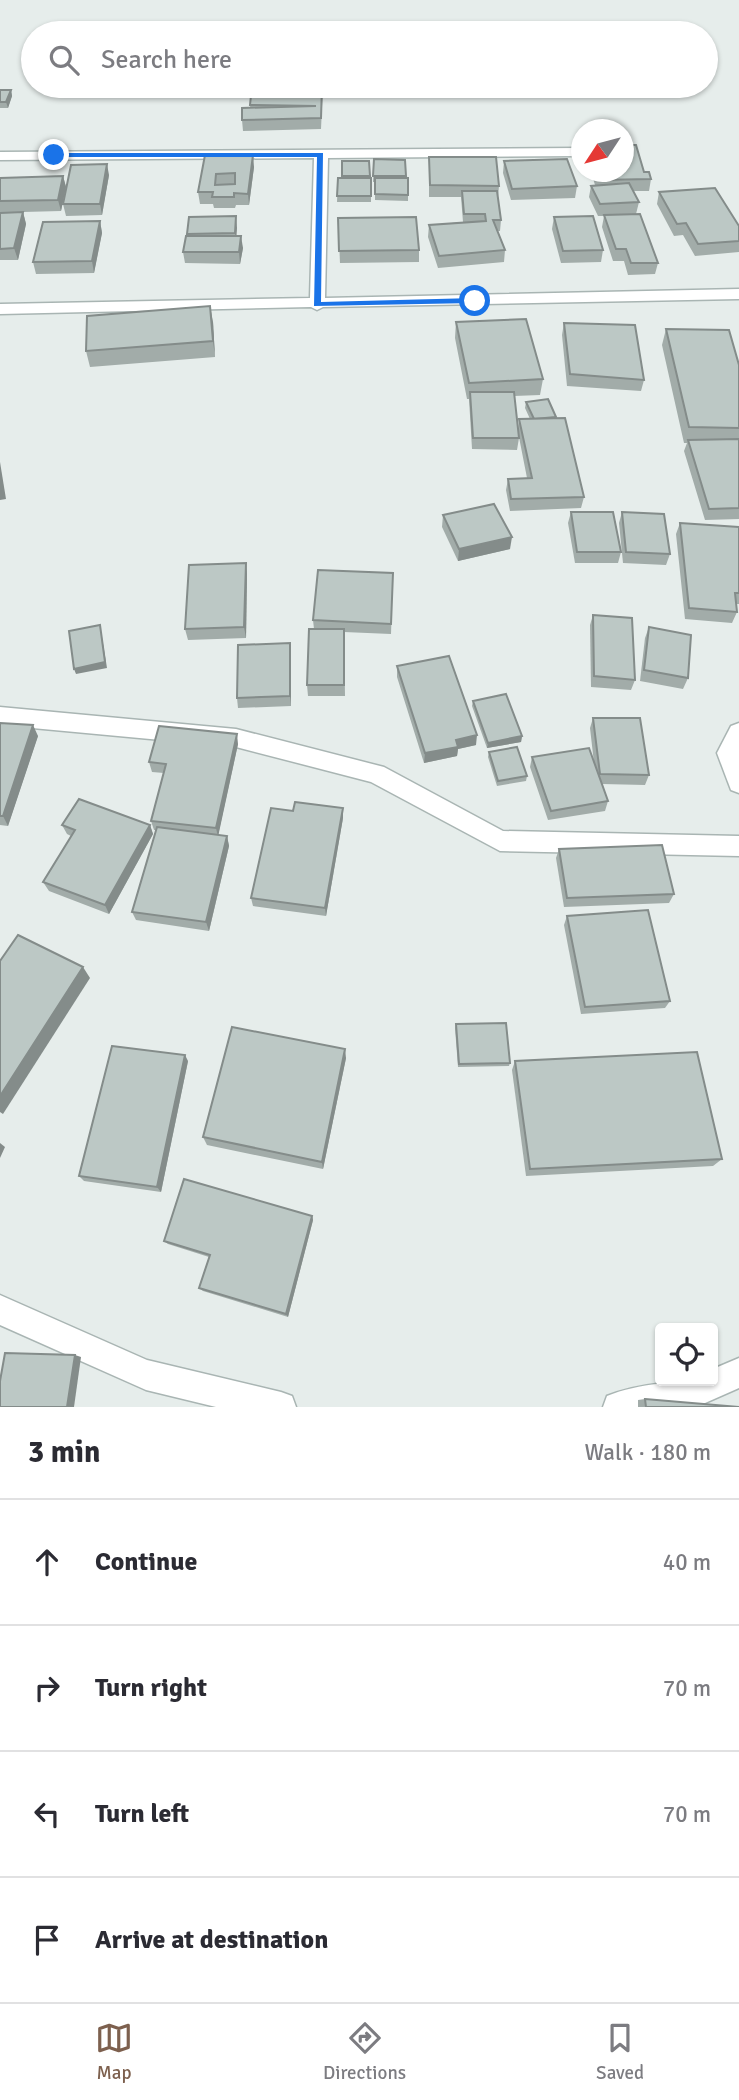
<!DOCTYPE html>
<html lang="en">
<head>
<meta charset="utf-8">
<style>
  :root { --surface:#fff; --page:#f2f2f3; --text:#2b2b33; --muted:#7c7c81; --line:#e1e1e2; --accent:#7d604e }
  body { margin:0; font-family:Signika,sans-serif; background:var(--page); color:var(--text) }
  .controls { position:absolute; right:21px; bottom:21px; display:grid; overflow:hidden; border-radius:7px; box-shadow:0 2px 5px #0004 }
  .controls button { width:63px; height:63px; display:grid; place-items:center; padding:0; border:0; border-bottom:2px solid var(--line); background:var(--surface); color:var(--text); font:35px sans-serif }
  .compass { position:absolute; left:571px; top:119px; width:63px; height:63px; border-radius:50%; background:var(--surface); box-shadow:0 2px 5px #0004; rotate:234deg }
  .stop { position:absolute; width:21px; height:21px; margin:-16px; border:5px solid #1a73e8; border-radius:50%; background:#fff }
  .stop.end { background:#1a73e8; border-color:#fff; box-shadow:0 2px 7px #0008 }
  .list { margin:0; padding:0; list-style:none }
  h2 { display:flex; justify-content:space-between; align-items:center; height:91px; margin:0; padding:0 28px; font-size:30px }
  h2 small { font-size:23px; font-weight:400; color:var(--muted) }
  .list li { display:grid; grid-template-columns:46px 1fr auto; gap:21px; align-items:center; box-sizing:border-box; height:126px; padding:0 28px; border-top:2px solid var(--line) }
  .list b { display:block; font-size:26px; white-space:nowrap }
  .list em { font-size:23px; font-style:normal; color:var(--muted) }
  .icon { flex:none; width:38px; height:38px; fill:none; stroke:currentColor; stroke-width:2; stroke-linecap:round; stroke-linejoin:round }
  .map { position:relative; flex:none; width:739px; height:1407px; overflow:hidden }
  .search { position:absolute; background:var(--surface); box-shadow:0 2px 5px #0004; left:21px; right:21px; top:21px; height:77px; display:flex; align-items:center; gap:18px; box-sizing:border-box; padding:0 24px; border-radius:38px; color:var(--muted); font-size:26px }
  .sheet { height:595px; background:var(--surface) }
  nav { display:flex; justify-content:space-around; align-items:center; box-sizing:border-box; height:98px; border-top:2px solid var(--line); background:var(--surface); font-size:19px; color:var(--muted) }
  nav a { display:grid; justify-items:center; gap:4px }
  nav .on { color:var(--accent) }
  .map>svg:first-child { display:block }
  .lines { fill:none; stroke-linecap:round; stroke-linejoin:round }
  .minor-casing { stroke:#a9b5b3; stroke-width:3 }
  .minor { fill:#fff; fill-rule:evenodd }
  .wall { fill:#a2aca9 }
  .shaded-wall { fill:#848c8a }
  .building { fill:#bcc8c5; stroke:#848c8a; stroke-width:2; fill-rule:evenodd }
  .route { fill:#1a73e8 }
</style>
</head>
<body>
<div class="map">
<svg width="739" height="1407" viewBox="0 0 739 1407">
  <rect width="100%" height="100%" fill="#e6edeb"/>
  <g class="lines">
    <g class="minor-casing">
      <g id="minor">
        <path d="M578,148L582,149V155L578,156L328,158L325,298L739,289V299L323,307L317,310L311,307L0,314V304L310,298L314,158L0,160V152Z"/>
        <path d="M0,707L236,729L384,767L503,831L739,836V856L500,851L371,782L236,747L0,725Z"/>
        <path d="M739,723V793L731,790L717,753L731,726Z"/>
        <path d="M0,1295L147,1360L281,1392L292,1396L296,1407H216L146,1390L0,1325Z"/>
        <path d="M739,1358V1388L696,1407H603L607,1396C639,1383 678,1381 713,1381V1369Z"/>
      </g>
    </g>
    <use href="#minor" class="minor"/>
  </g>
  <g class="wall">
    <path d="M252,86H293V93H299L323,86L321,129L243,131L242,120L250,108Z"/>
    <path d="M0,90H11L12,96L8,108H0Z"/>
    <path d="M205,155L254,167L249,205H236L235,208H214L213,204H200L198,192Z"/>
    <path d="M429,157L499,186L498,197L501,220L500,231H498L505,250L504,262L438,268L428,237L429,225L463,222L461,197H429Z"/>
    <path d="M374,159L405,160L406,178H408V201L375,200V182H373Z"/>
    <path d="M342,161H369L370,178H371V202H337L338,178H342Z"/>
    <path d="M504,161L577,186L575,198L511,200L503,173Z"/>
    <path d="M591,172H644L651,179L649,191H633L639,202L636,214L620,215L658,263L655,274L628,275L624,261H613L602,227L604,216H598L589,197L591,186L595,185Z"/>
    <path d="M109,175L102,215L66,216L63,204Z"/>
    <path d="M63,176L66,187L61,211L23,212L26,224L18,260H0V178Z"/>
    <path d="M659,192L739,226V252L695,256L683,235L674,236L657,204Z"/>
    <path d="M236,216V236L243,248L240,264L185,263L183,252L187,234Z"/>
    <path d="M554,217L603,250L601,262L561,263L552,229Z"/>
    <path d="M338,218L419,250V262L340,263Z"/>
    <path d="M100,221L102,233L94,273L36,274L33,262Z"/>
    <path d="M213,322L215,357L90,367L86,351Z"/>
    <path d="M456,322L543,379L540,395L514,396L518,430L519,419H530L525,408L526,402L584,497L581,508L510,511L506,490L508,479L527,478L518,432L519,438L517,450L472,449L469,399H467L455,338Z"/>
    <path d="M564,323L644,380L641,391L567,386L562,335Z"/>
    <path d="M666,329L739,365V519L705,520L684,451L687,443H684L662,345Z"/>
    <path d="M571,512L621,552L618,563H575L568,523Z"/>
    <path d="M622,512L670,554L666,565L623,563L619,523Z"/>
    <path d="M443,515L510,549L458,561L442,527Z"/>
    <path d="M680,523L739,527V604H736L737,612L732,623L685,619L676,534Z"/>
    <path d="M246,563L247,574L246,638L188,640L185,629Z"/>
    <path d="M393,573L391,634L344,632L345,696H308L307,685L314,629L313,620Z"/>
    <path d="M593,615L635,680L631,690L591,687L590,625Z"/>
    <path d="M649,627L688,678L683,689L640,681L645,638Z"/>
    <path d="M290,643L291,706L238,708L237,698Z"/>
    <path d="M397,666L476,745L458,749L457,756L424,763L397,677Z"/>
    <path d="M473,701L522,736L521,742L487,748L472,706Z"/>
    <path d="M593,718L649,775L645,785L602,784L608,801L605,811L548,820L530,767L532,757L594,763L590,728Z"/>
    <path d="M0,723L38,736L8,826L0,825Z"/>
    <path d="M238,744L218,835L227,836L229,846L209,931L136,920L132,912L156,830H154L151,821L164,773L152,772L149,762Z"/>
    <path d="M489,752L527,776L526,781L497,786L488,757Z"/>
    <path d="M343,818L326,916L253,906L251,898Z"/>
    <path d="M62,825H150L153,834L109,914L49,891L43,882L71,836L67,834Z"/>
    <path d="M559,849L674,894L669,903L564,907L556,858Z"/>
    <path d="M567,916L670,1001L665,1008L581,1014L564,925Z"/>
    <path d="M456,1024L510,1063L509,1066L458,1067L455,1028Z"/>
    <path d="M346,1058L323,1169L207,1145L203,1137Z"/>
    <path d="M188,1061L161,1192L84,1181L79,1176Z"/>
    <path d="M515,1061L722,1159L713,1166L526,1176L512,1070Z"/>
    <path d="M312,1216L313,1220L288,1317L203,1291L199,1288L209,1257L168,1244L164,1241Z"/>
    <path d="M645,1399L739,1407H638V1400Z"/>
  </g>
  <g class="shaded-wall">
    <path d="M11,90L12,96L8,108L6,102Z"/>
    <path d="M253,155L254,167L249,205L248,194Z"/>
    <path d="M107,164L109,175L102,215L100,204Z"/>
    <path d="M63,176L66,187L61,211L58,200Z"/>
    <path d="M23,212L26,224L18,260L14,248Z"/>
    <path d="M236,216L237,228L236,245L235,233Z"/>
    <path d="M100,221L102,233L94,273L92,261Z"/>
    <path d="M241,236L243,248L240,264L239,252Z"/>
    <path d="M210,306L213,322L215,357L213,341Z"/>
    <path d="M0,462L6,499L0,500Z"/>
    <path d="M512,537L510,549L458,561L459,549Z"/>
    <path d="M246,563L247,574L246,638L244,627Z"/>
    <path d="M100,625L107,668L76,674L74,669Z"/>
    <path d="M290,643L291,654V706L290,696Z"/>
    <path d="M33,725L38,736L8,826L3,816Z"/>
    <path d="M237,734L238,744L218,837L216,828Z"/>
    <path d="M477,735L476,745L458,749L457,756L424,763L425,753L456,740Z"/>
    <path d="M522,736L521,742L487,748L488,743Z"/>
    <path d="M343,808V818L326,916L325,908Z"/>
    <path d="M150,825L153,834L109,914L105,905Z"/>
    <path d="M227,836L229,846L209,931L206,922Z"/>
    <path d="M83,967L90,978L3,1114L0,1112V1096Z"/>
    <path d="M345,1049L346,1058L323,1169L322,1162Z"/>
    <path d="M185,1055L188,1061L161,1192L157,1187Z"/>
    <path d="M0,1143L5,1147L0,1158Z"/>
    <path d="M312,1216L313,1220L288,1317L286,1314Z"/>
    <path d="M75,1355L81,1357L74,1407H67Z"/>
  </g>
  <g class="building">
    <path d="M252,86H292V93H299L300,86H322L321,118L242,120V108L316,106L250,105Z"/>
    <path d="M0,90H11L6,102H0Z"/>
    <path d="M624,145H636L644,172H649L651,179L598,180L596,172H624Z"/>
    <path d="M205,155H253L248,194L234,193V197H212L213,192H198ZM235,173V184L215,185L216,174Z"/>
    <path d="M429,157H496L499,186L430,185Z"/>
    <path d="M374,159L405,160L406,176H373Z"/>
    <path d="M567,159L577,186L512,189L504,161Z"/>
    <path d="M342,161H369L370,176H342Z"/>
    <path d="M107,164L100,204H63L71,165Z"/>
    <path d="M63,176L58,200L0,201V178Z"/>
    <path d="M338,178H371V196H337Z"/>
    <path d="M375,178H408V195L375,194Z"/>
    <path d="M629,183L639,202L600,204L591,186Z"/>
    <path d="M715,188L739,226V241L698,244L686,223L677,224L659,192Z"/>
    <path d="M462,191H497L501,220H493L505,250L439,256L429,225L486,221L485,214H464Z"/>
    <path d="M23,212L14,248L0,249V213Z"/>
    <path d="M640,214L658,263H631L626,249H616L604,215Z"/>
    <path d="M236,216L235,233L187,234L189,217Z"/>
    <path d="M593,216L603,250L563,251L554,217Z"/>
    <path d="M416,217L419,250L339,251L338,218Z"/>
    <path d="M100,221L92,261L33,262L43,222Z"/>
    <path d="M186,236H241L239,252H183Z"/>
    <path d="M210,306L213,341L86,351L87,316Z"/>
    <path d="M526,319L543,379L469,383L456,322Z"/>
    <path d="M564,323L635,325L644,380L570,374Z"/>
    <path d="M666,329L729,330L739,365V428L689,427Z"/>
    <path d="M470,392H514L519,438H473Z"/>
    <path d="M548,399L556,417L534,419L526,402Z"/>
    <path d="M565,418L584,497L511,499L508,479L532,478L519,419Z"/>
    <path d="M739,439V508L709,509L688,440Z"/>
    <path d="M494,504L512,537L459,549L443,515Z"/>
    <path d="M571,512H613L621,552H577Z"/>
    <path d="M622,512L664,514L670,554L626,552Z"/>
    <path d="M680,523L739,527V593H735L737,612L689,608Z"/>
    <path d="M246,563L244,627L185,629L189,565Z"/>
    <path d="M318,570L393,573L391,624L313,620Z"/>
    <path d="M593,615L632,618L635,680L594,676Z"/>
    <path d="M100,625L105,662L74,669L69,631Z"/>
    <path d="M649,627L691,635L688,678L644,670Z"/>
    <path d="M309,629H344V685H307Z"/>
    <path d="M290,643V696L237,698L238,645Z"/>
    <path d="M449,656L477,735L456,740L458,747L425,753L397,666Z"/>
    <path d="M506,694L522,736L488,743L473,701Z"/>
    <path d="M593,718H640L649,775L600,774Z"/>
    <path d="M0,723L33,725L3,816H0Z"/>
    <path d="M159,726L237,734L216,828L151,821L166,764L149,762Z"/>
    <path d="M517,747L527,776L498,781L489,752Z"/>
    <path d="M589,748L608,801L551,811L532,757Z"/>
    <path d="M79,799L150,825L105,905L43,882L75,830L62,825Z"/>
    <path d="M295,802L343,808L325,908L251,898L271,808L293,811Z"/>
    <path d="M157,827L227,836L206,922L132,912Z"/>
    <path d="M662,845L674,894L567,898L559,849Z"/>
    <path d="M648,910L670,1001L585,1007L567,916Z"/>
    <path d="M18,935L83,967L0,1096V961Z"/>
    <path d="M506,1023L510,1063L459,1064L456,1024Z"/>
    <path d="M232,1027L345,1049L322,1162L203,1137Z"/>
    <path d="M112,1046L185,1055L157,1187L79,1176Z"/>
    <path d="M697,1052L722,1159L530,1169L515,1061Z"/>
    <path d="M184,1179L312,1216L286,1314L199,1288L210,1255L164,1241Z"/>
    <path d="M5,1353L75,1355L67,1407H0V1381Z"/>
    <path d="M645,1399L739,1407H646Z"/>
  </g>
  <path class="route" d="M54,153H323L321,302L475,298L479,301L475,303L314,306L317,157H51Z"/>
</svg>
<div class="controls">
<button><svg class="icon" aria-label="locate" viewBox="0 0 24 24"><circle cx="12" cy="12" r="6"/><path d="M12 2v4M12 18v4M2 12h4M18 12h4"/></svg></button>
</div>
<svg class="compass" viewBox="-18 -18 36 36"><path d="M0-13l5 13h-10z" fill="#e53935"/><path d="M0 13l5-13h-10z" fill="#7c7c81"/></svg>
<div class="stop" style="left:475px;top:301px"></div>
<div class="stop end" style="left:54px;top:155px"></div>
<div class="search"><svg class="icon" aria-label="search" viewBox="0 0 24 24"><circle cx="10" cy="10" r="6"/><path d="M15 15l6 6"/></svg>Search here</div>
</div>
<section class="sheet">
<h2>3 min<small>Walk · 180 m</small></h2>
<ul class="list">
<li><svg class="icon" aria-label="ahead" viewBox="0 0 24 24"><path d="M12 20V5M6 11l6-6 6 6"/></svg><div><b>Continue</b></div><em>40 m</em></li>
<li><svg class="icon" aria-label="right" viewBox="0 0 24 24"><path d="M7 20v-9h11M14 6l5 5-5 5"/></svg><div><b>Turn right</b></div><em>70 m</em></li>
<li><svg class="icon" aria-label="left" viewBox="0 0 24 24"><path d="M17 20v-9H6M10 6l-5 5 5 5"/></svg><div><b>Turn left</b></div><em>70 m</em></li>
<li><svg class="icon" aria-label="arrive" viewBox="0 0 24 24"><path d="M6 21V4h12l-3 4 3 4H6"/></svg><div><b>Arrive at destination</b></div></li>
</ul>
</section>
<nav>
<a class="on"><svg class="icon" aria-label="map" viewBox="0 0 24 24"><path d="M3 6l6-2 6 2 6-2v14l-6 2-6-2-6 2zM9 4v14M15 6v14"/></svg>Map</a>
<a><svg class="icon" aria-label="directions" viewBox="0 0 24 24"><path d="M12 3l9 9-9 9-9-9zM9 14v-3h6M13 9l2 2-2 2"/></svg>Directions</a>
<a><svg class="icon" aria-label="saved" viewBox="0 0 24 24"><path d="M7 4h10v16l-5-4-5 4z"/></svg>Saved</a>
</nav>
</body>
</html>
